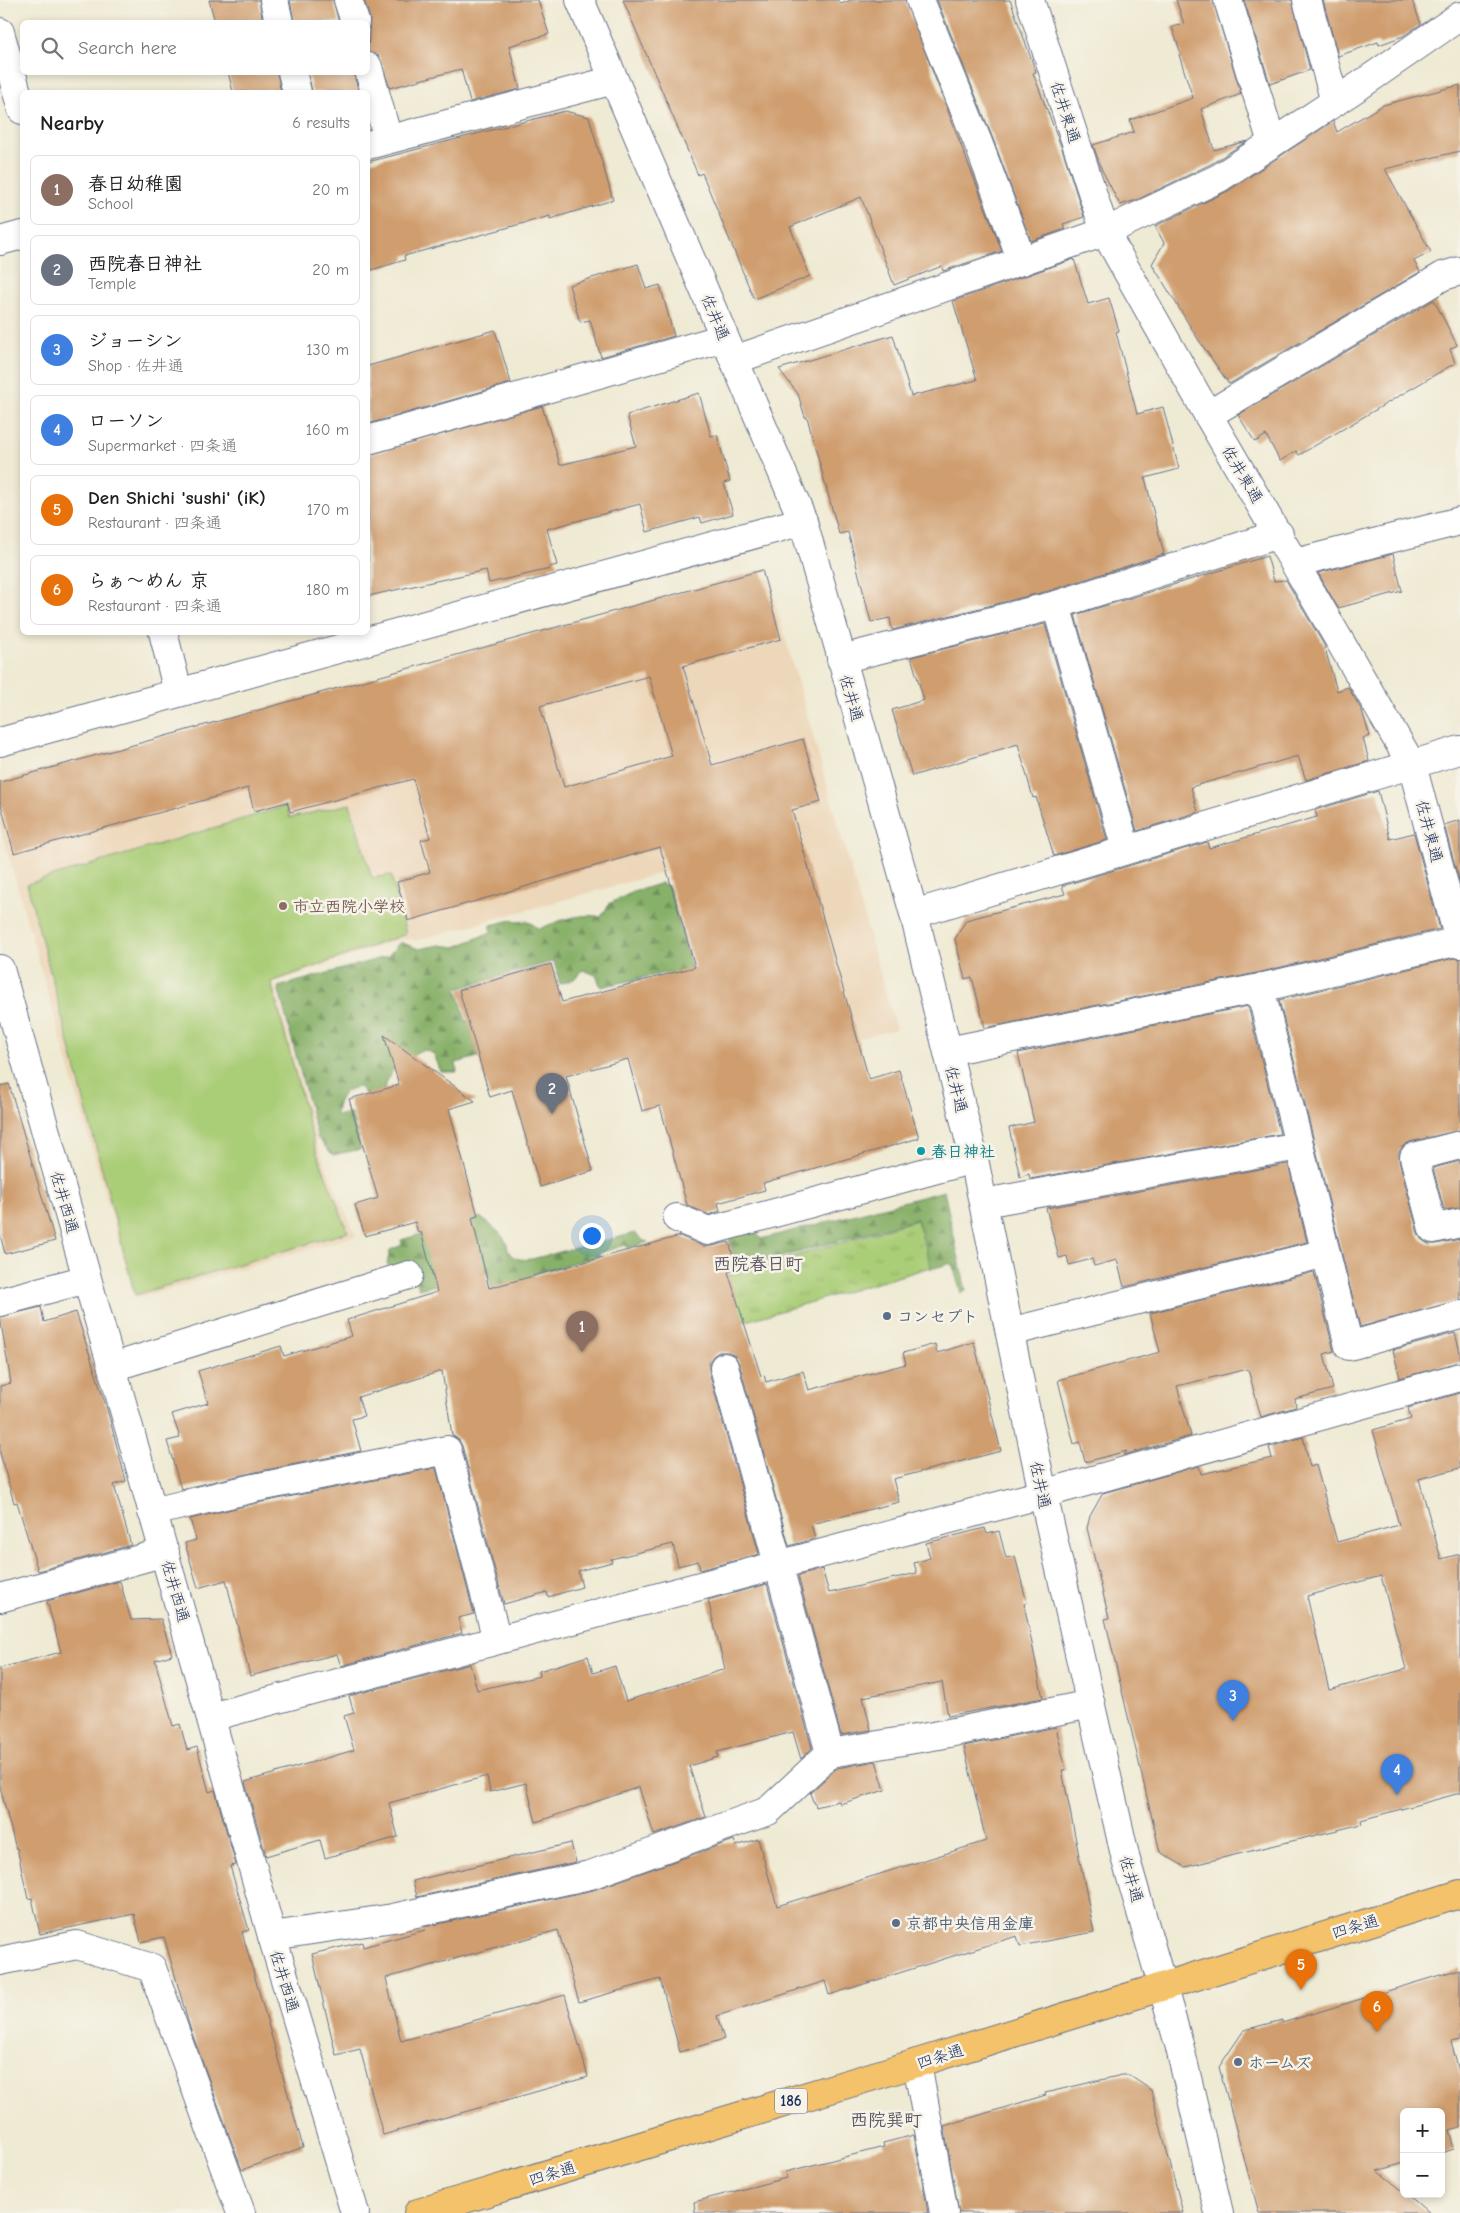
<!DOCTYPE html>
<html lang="en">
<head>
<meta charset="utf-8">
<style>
  :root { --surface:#fff; --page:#f2f2f2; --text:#202124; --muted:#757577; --line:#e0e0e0; --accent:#1a73e8 }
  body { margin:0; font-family:"Comic Neue","Klee One",sans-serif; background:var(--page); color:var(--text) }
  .controls { position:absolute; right:15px; bottom:15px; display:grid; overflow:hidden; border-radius:8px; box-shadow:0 2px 8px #0003 }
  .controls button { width:45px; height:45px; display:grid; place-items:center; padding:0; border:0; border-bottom:1px solid var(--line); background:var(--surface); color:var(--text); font:25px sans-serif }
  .you { position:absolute; left:591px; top:1235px; width:18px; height:18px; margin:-12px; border:4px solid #fff; border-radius:50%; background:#1a73e8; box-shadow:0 0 0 8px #1a73e833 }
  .badge { display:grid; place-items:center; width:32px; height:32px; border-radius:50%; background:var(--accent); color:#fff; font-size:16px; font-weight:700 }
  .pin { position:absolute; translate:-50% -41px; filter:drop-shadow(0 1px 2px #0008) }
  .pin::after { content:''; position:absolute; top:26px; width:18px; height:15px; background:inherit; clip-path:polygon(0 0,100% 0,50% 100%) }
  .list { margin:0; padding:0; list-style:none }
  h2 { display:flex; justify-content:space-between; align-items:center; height:65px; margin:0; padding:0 20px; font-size:21px }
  h2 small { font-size:16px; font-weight:400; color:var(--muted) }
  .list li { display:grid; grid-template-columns:32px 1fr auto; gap:15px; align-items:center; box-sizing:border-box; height:70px; margin:0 10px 10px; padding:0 10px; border:1px solid var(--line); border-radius:8px }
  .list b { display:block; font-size:19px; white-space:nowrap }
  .list p { margin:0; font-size:16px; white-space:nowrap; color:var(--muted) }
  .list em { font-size:16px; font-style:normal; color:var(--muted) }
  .icon { flex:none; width:28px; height:28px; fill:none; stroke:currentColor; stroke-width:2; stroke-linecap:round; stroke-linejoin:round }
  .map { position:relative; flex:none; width:1460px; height:2213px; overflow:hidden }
  .search { position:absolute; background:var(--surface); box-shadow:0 2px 8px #0003; left:20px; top:20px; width:350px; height:55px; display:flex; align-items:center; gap:12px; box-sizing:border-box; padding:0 18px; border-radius:8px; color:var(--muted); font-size:19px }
  .panel { position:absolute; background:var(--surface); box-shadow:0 2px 8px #0003; left:20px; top:90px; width:350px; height:545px; border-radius:8px }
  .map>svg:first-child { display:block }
  .built { fill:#edd7ba }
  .forest { fill:url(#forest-firs); stroke:#517063 }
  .park { fill:url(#park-tufts); stroke:#627e6a }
  .pitch { fill:#aacd77; stroke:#627e6a }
  .building { fill:#cf9d6e; fill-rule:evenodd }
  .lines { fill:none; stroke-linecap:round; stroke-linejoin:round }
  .minor-casing { stroke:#657087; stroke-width:30 }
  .major-casing { stroke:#657087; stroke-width:30 }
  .minor { stroke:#fff; stroke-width:28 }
  .major { stroke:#f4c26a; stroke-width:28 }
  .education-dot { fill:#8d6e63; stroke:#f7f3e8; stroke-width:2 }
  .culture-dot { fill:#0f9aa8; stroke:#f7f3e8; stroke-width:2 }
  .service-dot { fill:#5c6f8a; stroke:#f7f3e8; stroke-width:2 }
  .labels { text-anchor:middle; stroke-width:5; stroke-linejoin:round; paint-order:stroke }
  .shield { fill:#f7f3e8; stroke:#5d6a87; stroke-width:1 }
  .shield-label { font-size:15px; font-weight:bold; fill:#1b2f5e }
  .street-label { font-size:16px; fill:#1b2f5e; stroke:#f7f3e8 }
  .education-label { font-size:16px; font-weight:bold; fill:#785e54; stroke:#f7f3e8; text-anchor:start }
  .culture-label { font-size:16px; font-weight:bold; fill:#0d838f; stroke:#f7f3e8; text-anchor:start }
  .service-label { font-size:16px; font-weight:bold; fill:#4e5e75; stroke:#f7f3e8; text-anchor:start }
  .neighbourhood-label { font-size:18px; font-weight:bold; fill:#5a5664; stroke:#f7f3e8 }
</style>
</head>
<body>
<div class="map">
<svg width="1460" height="2213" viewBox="0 0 1460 2213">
  <defs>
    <pattern id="forest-firs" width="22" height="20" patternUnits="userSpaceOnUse" patternTransform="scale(1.25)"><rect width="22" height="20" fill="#87b068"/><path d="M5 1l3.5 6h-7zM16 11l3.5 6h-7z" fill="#6e9059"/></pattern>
    <pattern id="park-tufts" width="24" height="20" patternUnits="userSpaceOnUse" patternTransform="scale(1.25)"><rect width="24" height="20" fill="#aacd77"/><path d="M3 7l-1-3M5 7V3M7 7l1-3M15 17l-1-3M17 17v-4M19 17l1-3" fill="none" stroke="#92b069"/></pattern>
  </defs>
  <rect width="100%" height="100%" fill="#f7f3e8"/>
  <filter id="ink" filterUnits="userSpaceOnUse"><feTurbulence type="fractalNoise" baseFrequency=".02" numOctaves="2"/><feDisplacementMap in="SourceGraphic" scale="10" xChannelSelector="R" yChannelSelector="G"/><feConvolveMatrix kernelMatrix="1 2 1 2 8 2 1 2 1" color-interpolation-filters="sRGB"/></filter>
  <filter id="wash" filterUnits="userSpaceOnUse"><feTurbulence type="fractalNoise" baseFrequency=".0096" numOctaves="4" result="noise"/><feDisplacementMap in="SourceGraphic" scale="20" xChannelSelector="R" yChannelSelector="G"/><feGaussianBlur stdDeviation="1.12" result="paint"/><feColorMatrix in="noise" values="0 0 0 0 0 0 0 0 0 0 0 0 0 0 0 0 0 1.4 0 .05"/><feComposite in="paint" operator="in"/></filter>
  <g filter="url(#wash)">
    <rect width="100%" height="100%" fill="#efead3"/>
    <path class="built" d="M768,577L896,1029L716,1076L704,1007L665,872L418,940L401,939L274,983L318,1147L356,1236L135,1299L0,826V782Z"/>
    <g class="forest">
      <path d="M662,883L669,887L701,1004L700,1080L670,972L601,987L596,975L583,970L574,979L560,984L554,961L457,989L466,1021L475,1020L480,1043L475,1047L482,1056L456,1063L457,1072H441L434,1054L425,1050L417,1052L399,1070L394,1068L387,1081L382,1098L364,1093L360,1087C343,1088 337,1100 336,1116L351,1113L361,1149L333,1155L318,1139L278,987L388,956L400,942L419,949L439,945L456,947L491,932V925L512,920L516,922L528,921L539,929C558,921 581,912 601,917L609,904L633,892Z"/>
      <path d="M944,1191L966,1291L961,1293L952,1263L931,1269L917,1219L738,1269L729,1238L755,1231L761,1239Z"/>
      <path d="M480,1217C489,1224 501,1232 506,1242C508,1245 507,1247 508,1250C512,1260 522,1260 532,1259L635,1233L644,1241L648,1242L627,1248L626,1245L599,1253V1256L533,1274L534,1282L494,1294L487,1273L419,1289L415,1273H395L387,1264L390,1250L402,1245L401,1240Z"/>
    </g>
    <path class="park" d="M917,1220L931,1267L719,1329L706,1282Z"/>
    <path class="pitch" d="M350,804L372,878L391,875L406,934L271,982L315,1148L348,1232L135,1295L27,884L286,806L290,818Z"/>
    <g id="blocks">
      <g class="building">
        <path d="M209,0H259L263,22H215Z"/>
        <path d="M290,0H333L339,22H294Z"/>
        <path d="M364,0H538L549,34L509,46L520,89L470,102L461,69L390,88L379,56L368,52L370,18Z"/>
        <path d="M623,0H838L841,4L851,0H905L1002,251L943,271L942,266L894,285L861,197L790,227L810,276L754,299L702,173L698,175Z"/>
        <path d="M937,0H1010L1036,72L1033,73L1064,154L1084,217L1063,224L1065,229L1031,241L993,139Z"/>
        <path d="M1176,0H1213L1241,94L1201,109L1214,150L1247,141L1211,164L1137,200L1120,205L1102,170L1093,145L1134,132L1130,120L1193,98L1179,55L1181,54L1172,27L1184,24Z"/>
        <path d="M1244,0H1292L1310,70L1270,84Z"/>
        <path d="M1323,0H1412L1421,24L1403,36L1379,45L1378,42L1338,56Z"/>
        <path d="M228,72H277L281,92H233Z"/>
        <path d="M308,72H353L359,92H312Z"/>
        <path d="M1460,85V151L1385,169L1431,252L1414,261L1420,272L1229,384L1198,339L1152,264L1164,243L1155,226L1228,191L1333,121L1337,132L1383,105Z"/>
        <path d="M565,111L589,117L613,200L550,219V216L404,256L405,260L368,271V162Z"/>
        <path d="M1074,259L1088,304L1109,298L1119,331L1116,332L1137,414L1163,407L1179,469L1145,478L1164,554L1052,590L892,630L890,618L871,622L848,532L839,534L807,417H805L798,394L779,369L893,335L911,396L977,380L953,301Z"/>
        <path d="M638,264L646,289L660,285L674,336L601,357L590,320L580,322L569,285Z"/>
        <path d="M1434,300L1457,345L1450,349L1455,363L1299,455L1296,451L1280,461L1266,435L1255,442L1238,415Z"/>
        <path d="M495,330L511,383L368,424V366Z"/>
        <path d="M699,393L711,436L717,435L730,481L724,483L733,514L702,523L700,517L647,532L640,504L547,529L557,565L549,567L550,569L489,583L486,570L368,596V455L542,406L560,465L636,446L627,415Z"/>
        <path d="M1393,554L1402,591L1338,608L1318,573Z"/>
        <path d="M1267,556L1274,581L1286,580L1324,645L1337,691L1348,687L1362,711L1370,736L1363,738L1369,761L1306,780L1298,756L1191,787L1198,812L1137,831L1075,615Z"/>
        <path d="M762,570L781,639L683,666L712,765L803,739L821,802L792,810L869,1079L899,1070L919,1138L763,1183L765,1190L718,1203L720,1211L709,1215L687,1205L660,1106L642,1111L628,1059L566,1076L593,1171L540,1187L512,1090L490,1097L459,990L551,964L562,1002L695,967L660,847L408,921L397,882L430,872L421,840L430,838L413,779L290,812L287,802L254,811L248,788L14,853L0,801V782ZM649,676L672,756L564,787L540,706Z"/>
        <path d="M1045,624L1107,840L1054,856L1036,797L1033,798L1018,744L912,776L892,710L924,700L911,657Z"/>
        <path d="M1378,791L1390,839L1414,833L1440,929L1257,973L985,1028L972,977L965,979L955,939L966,920L1065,894L1062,886L1207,842L1209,848L1317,817L1315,810Z"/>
        <path d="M1460,820V884L1444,825Z"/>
        <path d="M1454,958L1460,959V1130L1410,1142L1403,1146L1399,1152V1160L1418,1233L1421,1239L1428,1244H1436L1460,1239V1300L1360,1327L1279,1000Z"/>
        <path d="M1248,1006L1280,1134L1030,1179L1029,1174L1020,1177L1009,1128L1034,1122L1018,1053Z"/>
        <path d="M384,1035L475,1101L449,1109L478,1216L472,1218L489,1288L680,1236L703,1246H712L729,1242L737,1269L728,1272L761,1376L764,1375L766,1382L803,1371L809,1390L906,1364L903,1353L935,1344L937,1353L974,1342L1001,1451L893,1479L899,1502L811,1524L815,1539L789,1546L739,1363L735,1356L728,1352H719L713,1356L709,1363V1371L759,1554L700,1570L698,1561L678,1566L673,1544L611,1559L612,1562L578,1571L582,1587L548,1597L547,1592L504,1604L462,1446L459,1440L452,1435L442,1371L358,1397L364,1416L352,1419L361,1451L251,1473L181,1489L167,1441L180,1438L172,1414L208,1403L198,1371L281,1346L284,1356L352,1336L347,1320L437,1292L421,1232L418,1233L415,1222L365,1236L355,1205L378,1198L349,1099L399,1085Z"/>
        <path d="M9,1084L55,1241L5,1254L0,1234V1086Z"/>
        <path d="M1460,1161V1208L1444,1210L1433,1168Z"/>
        <path d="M1288,1164L1307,1242L1124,1287L1117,1260L1094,1266L1092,1259L1069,1265L1067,1256L1059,1258L1046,1208Z"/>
        <path d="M1314,1272L1334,1351L1324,1354L1333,1389L1295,1399L1296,1407L1261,1417L1248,1369L1177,1386L1191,1436L1124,1455L1127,1451L1085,1462L1080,1442L1074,1444L1058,1380L1160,1352L1150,1313Z"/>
        <path d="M41,1307L44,1322L76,1312L107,1409L126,1481L114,1485L131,1545L38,1571L17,1502L14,1503L0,1453V1386L11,1383L0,1317Z"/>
        <path d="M1455,1333L1460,1352V1362L1400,1378L1393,1350Z"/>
        <path d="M1460,1393V1468L1419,1479L1441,1559L1460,1554V1793L1361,1820L1362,1824L1185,1867L1160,1852L1105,1619L1109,1618L1087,1528L1090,1516L1103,1493L1199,1466L1201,1474L1272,1458L1269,1447L1303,1437L1310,1467L1316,1465L1337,1542L1399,1525L1373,1430L1411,1419L1408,1408ZM1381,1576L1406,1669L1329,1690L1307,1596Z"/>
        <path d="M436,1468L474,1614L458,1618L462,1633L341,1666L337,1654L250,1676L226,1580L198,1588L185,1543L196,1540L190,1519L257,1503Z"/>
        <path d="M985,1528L987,1534L999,1531L1006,1558L1015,1556L1027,1603L1024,1604L1043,1698L948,1716L942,1682L863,1697L871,1730L841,1735L798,1576L822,1569L829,1593L917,1573L914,1563L930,1558L926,1543Z"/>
        <path d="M120,1581L131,1620L161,1619L172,1655L155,1660L173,1726L180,1724L187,1750L197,1747L209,1792L215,1790L236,1865L230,1866L249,1930L242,1932L303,2147L242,2170L190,2028L164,1937L141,1942L134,1914L40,1934L32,1898L28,1899L17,1848L16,1849L0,1787V1668L61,1652L47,1601Z"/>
        <path d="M767,1584L812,1748L801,1759L793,1732L717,1752L718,1757L689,1766L706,1817L654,1835L639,1787L536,1822L526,1783L490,1792L487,1776L389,1803L398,1837L325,1858L320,1840L266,1856L245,1782L354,1750L344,1716L354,1713L349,1696L470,1664L477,1690L540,1676L539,1671L588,1656L593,1673L615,1666L626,1701L725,1669L708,1600Z"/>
        <path d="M1056,1727L1066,1770H1062L1094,1932L1020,1946L1017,1936L829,1995L825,1981L717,2016L724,2039L680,2052L660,1979L579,2002L558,1930L386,1978L401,2041L565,1995L588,2077L383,2135L360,2049L336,2055L312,1954L362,1942L363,1947L425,1930L424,1927L593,1890L734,1840L736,1846L758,1839L777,1906L986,1841L964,1746Z"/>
        <path d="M876,1761L885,1790L840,1804L839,1801L816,1807L815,1803L814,1804L810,1793L837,1768Z"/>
        <path d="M571,1843L576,1862L417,1897L413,1881Z"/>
        <path d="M1460,1969V2040L1451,2042L1460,2075V2128L1449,2131L1454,2149L1441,2153V2112H1404V2163L1378,2171L1404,2192V2194H1407L1429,2213H1259L1219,2067L1244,2030L1282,2020V2023Z"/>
        <path d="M1122,2075H1129L1151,2090L1183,2213H959L944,2126L1046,2095L1045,2093Z"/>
        <path d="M914,2135L928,2213H695L694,2202L786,2178L785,2172L884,2147L883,2143Z"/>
      </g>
    </g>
  </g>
  <g filter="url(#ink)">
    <use href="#blocks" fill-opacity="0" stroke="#657087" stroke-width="1"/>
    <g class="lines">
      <g class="minor-casing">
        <g id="minor">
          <path d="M274,0L279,22"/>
          <path d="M348,0L355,22"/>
          <path d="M580,0L803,521L914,914L974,1159L1043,1494L1126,1860L1179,2044L1219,2213"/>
          <path d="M920,0L979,145L1022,261"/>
          <path d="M1030,0L1105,232L1208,415L1412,765L1460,944"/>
          <path d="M1228,0L1272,143"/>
          <path d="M1307,0L1335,102"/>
          <path d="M0,32L22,110"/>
          <path d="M368,67L388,139"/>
          <path d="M292,72L297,92"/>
          <path d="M368,145L614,80"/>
          <path d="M0,241L22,235"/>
          <path d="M734,360L1105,232L1219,178L1362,84L1460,16"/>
          <path d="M1208,415L1443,276L1460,271"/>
          <path d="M368,440L724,338"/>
          <path d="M1295,563L1460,521"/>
          <path d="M1056,605L1126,849"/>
          <path d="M163,632L178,692"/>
          <path d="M841,659L1056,605L1279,534"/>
          <path d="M0,742L803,521"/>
          <path d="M914,914L1460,750"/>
          <path d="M0,969L272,1936L355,2213"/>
          <path d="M1260,988L1349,1346L1460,1315"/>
          <path d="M948,1051L1260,988L1459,941"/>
          <path d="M1460,1145L1414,1157L1433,1229L1460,1223"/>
          <path d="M984,1203L1299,1146"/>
          <path d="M677,1218L708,1231L974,1159"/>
          <path d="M0,1302L87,1279"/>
          <path d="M1010,1332L1326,1253"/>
          <path d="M113,1367L409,1275"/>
          <path d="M724,1367L830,1753"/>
          <path d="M152,1512L254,1488L447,1450L497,1640"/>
          <path d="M0,1598L165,1552"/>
          <path d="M211,1717L1043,1494L1460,1377"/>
          <path d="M272,1936L393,1918L590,1875L768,1811L830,1753L939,1735L1091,1704"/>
          <path d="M0,1961L77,1945L152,1968L241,2213"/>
          <path d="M917,2063L944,2213"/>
        </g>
      </g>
      <g class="major-casing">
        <path id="major" d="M418,2213L917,2063L1460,1894"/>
      </g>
      <use href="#minor" class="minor"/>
      <use href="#major" class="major"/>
    </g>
  </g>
  <circle class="education-dot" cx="283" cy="906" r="5"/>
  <circle class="culture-dot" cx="921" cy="1151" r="5"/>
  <g class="service-dot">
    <circle cx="887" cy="1316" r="5"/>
    <circle cx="896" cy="1923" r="5"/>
    <circle cx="1238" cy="2062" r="5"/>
  </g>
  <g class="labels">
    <rect class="shield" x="775" y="2088.5" width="32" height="25" rx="4"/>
    <g class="shield-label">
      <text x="791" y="2106">186</text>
    </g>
    <g class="street-label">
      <text transform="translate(1066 112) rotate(72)" y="6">佐井東通</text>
      <text transform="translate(716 317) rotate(67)" y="6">佐井通</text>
      <text transform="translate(1243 474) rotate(59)" y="6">佐井東通</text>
      <text transform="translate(852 698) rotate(74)" y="6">佐井通</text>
      <text transform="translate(1430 831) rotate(75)" y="6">佐井東通</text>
      <text transform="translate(957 1089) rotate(76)" y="6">佐井通</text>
      <text transform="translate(65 1202) rotate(74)" y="6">佐井西通</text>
      <text transform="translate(1041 1485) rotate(78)" y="6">佐井通</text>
      <text transform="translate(176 1591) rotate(74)" y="6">佐井西通</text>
      <text transform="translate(1132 1879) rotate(74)" y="6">佐井通</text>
      <text transform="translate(1355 1926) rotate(-17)" y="6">四条通</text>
      <text transform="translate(285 1981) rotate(73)" y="6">佐井西通</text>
      <text transform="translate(940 2056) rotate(-18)" y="6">四条通</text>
      <text transform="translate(552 2173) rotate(-17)" y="6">四条通</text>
    </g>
    <g class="education-label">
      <text x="293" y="912">市立西院小学校</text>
    </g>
    <g class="culture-label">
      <text x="931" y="1157">春日神社</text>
    </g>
    <g class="service-label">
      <text x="897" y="1322">コンセプト</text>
      <text x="906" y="1929">京都中央信用金庫</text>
      <text x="1248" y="2068">ホームズ</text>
    </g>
    <g class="neighbourhood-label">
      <text x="758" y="1270">西院春日町</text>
      <text x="886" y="2126">西院巽町</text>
    </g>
  </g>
</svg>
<div class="controls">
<button>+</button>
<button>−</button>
</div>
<div class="you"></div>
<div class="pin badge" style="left:582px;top:1352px;background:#8d6e63">1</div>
<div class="pin badge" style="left:552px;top:1114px;background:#6b7280">2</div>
<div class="pin badge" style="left:1233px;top:1721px;background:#3f7fe0">3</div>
<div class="pin badge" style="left:1397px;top:1795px;background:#3f7fe0">4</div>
<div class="pin badge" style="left:1301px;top:1990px;background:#e8710a">5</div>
<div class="pin badge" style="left:1377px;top:2032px;background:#e8710a">6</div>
<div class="search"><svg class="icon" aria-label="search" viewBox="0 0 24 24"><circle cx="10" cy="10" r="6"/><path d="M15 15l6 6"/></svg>Search here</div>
<section class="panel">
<h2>Nearby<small>6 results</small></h2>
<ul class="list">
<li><span class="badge" style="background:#8d6e63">1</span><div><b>春日幼稚園</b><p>School</p></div><em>20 m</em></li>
<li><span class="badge" style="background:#6b7280">2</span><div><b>西院春日神社</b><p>Temple</p></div><em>20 m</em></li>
<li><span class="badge" style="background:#3f7fe0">3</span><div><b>ジョーシン</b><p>Shop · 佐井通</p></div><em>130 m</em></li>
<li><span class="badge" style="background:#3f7fe0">4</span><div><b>ローソン</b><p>Supermarket · 四条通</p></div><em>160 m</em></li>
<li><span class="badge" style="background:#e8710a">5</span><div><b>Den Shichi 'sushi' (iK)</b><p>Restaurant · 四条通</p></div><em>170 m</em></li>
<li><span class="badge" style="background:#e8710a">6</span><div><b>らぁ〜めん 京</b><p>Restaurant · 四条通</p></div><em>180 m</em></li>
</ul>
</section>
</div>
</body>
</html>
